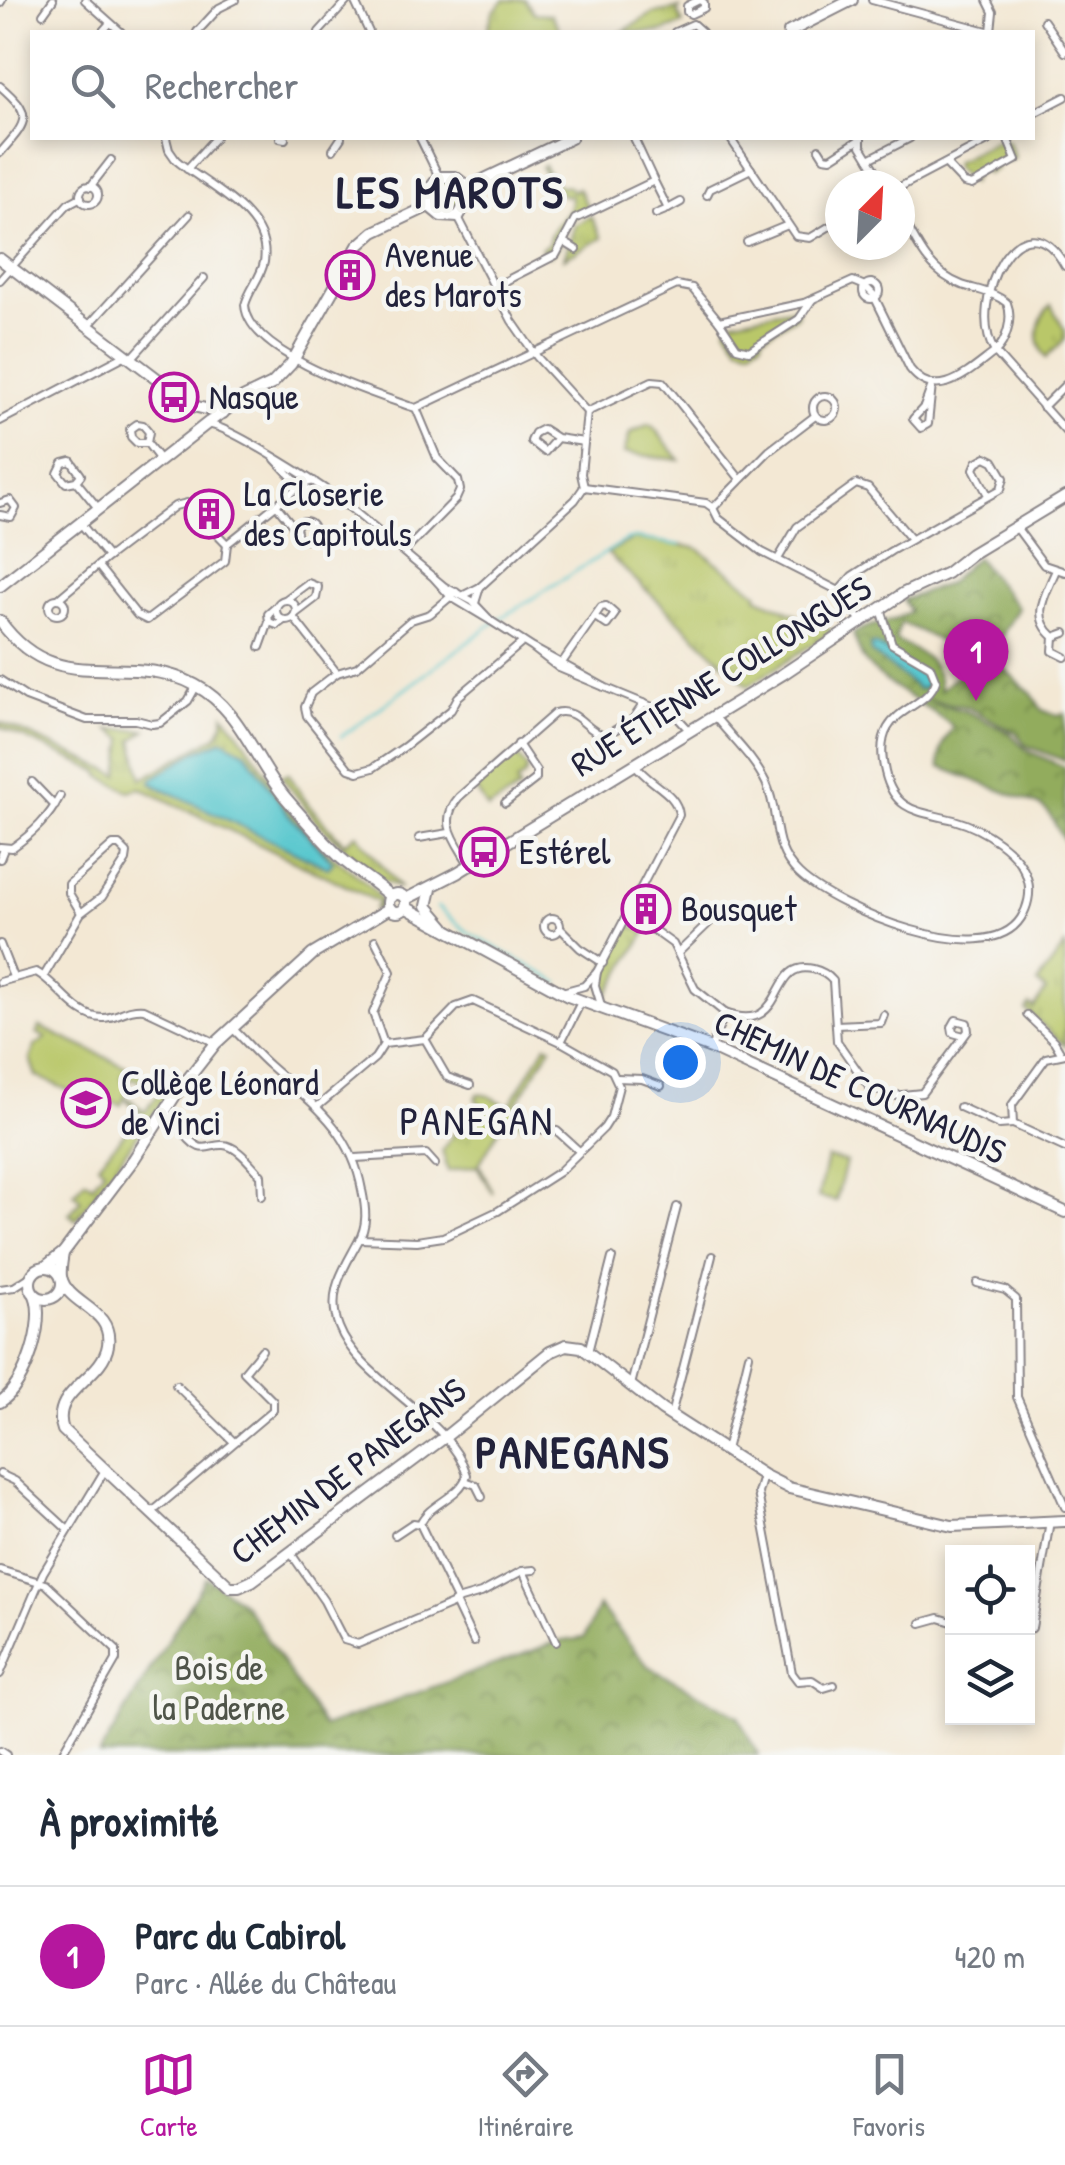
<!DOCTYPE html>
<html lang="fr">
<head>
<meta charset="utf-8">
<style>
  :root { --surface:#fff; --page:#f2f2f3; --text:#1f2937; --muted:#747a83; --line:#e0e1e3; --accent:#b5179e }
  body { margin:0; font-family:"Patrick Hand",sans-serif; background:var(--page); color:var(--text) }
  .controls { position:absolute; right:30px; bottom:30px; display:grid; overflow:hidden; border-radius:0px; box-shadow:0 5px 15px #0003 }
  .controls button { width:90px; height:90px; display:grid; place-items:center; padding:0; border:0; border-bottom:2px solid var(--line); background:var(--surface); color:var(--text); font:50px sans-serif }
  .compass { position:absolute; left:825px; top:170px; width:90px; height:90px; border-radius:50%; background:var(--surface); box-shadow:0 5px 15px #0003; rotate:24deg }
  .you { position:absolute; left:680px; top:1062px; width:35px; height:35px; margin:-25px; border:8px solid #fff; border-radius:50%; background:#1a73e8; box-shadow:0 0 0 15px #1a73e833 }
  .badge { display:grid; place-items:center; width:65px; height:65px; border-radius:50%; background:var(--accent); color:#fff; font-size:32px; font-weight:700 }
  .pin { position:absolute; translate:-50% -82px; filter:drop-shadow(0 2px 5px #0008) }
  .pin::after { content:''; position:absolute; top:52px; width:35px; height:30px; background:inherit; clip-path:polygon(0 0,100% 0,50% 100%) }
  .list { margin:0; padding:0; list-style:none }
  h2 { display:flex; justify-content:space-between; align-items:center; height:130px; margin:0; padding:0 40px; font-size:42px }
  h2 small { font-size:32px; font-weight:400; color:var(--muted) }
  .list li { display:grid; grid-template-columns:65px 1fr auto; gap:30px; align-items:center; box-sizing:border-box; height:140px; padding:0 40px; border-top:2px solid var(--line) }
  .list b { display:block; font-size:38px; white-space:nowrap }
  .list p { margin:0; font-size:32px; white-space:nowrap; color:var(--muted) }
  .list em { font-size:32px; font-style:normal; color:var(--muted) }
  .icon { flex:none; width:55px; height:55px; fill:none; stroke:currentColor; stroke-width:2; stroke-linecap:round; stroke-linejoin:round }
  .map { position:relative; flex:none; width:1065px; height:1755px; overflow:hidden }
  .search { position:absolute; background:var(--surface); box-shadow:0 5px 15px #0003; left:30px; right:30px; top:30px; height:110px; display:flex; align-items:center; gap:25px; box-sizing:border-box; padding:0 35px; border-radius:0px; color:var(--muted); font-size:38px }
  .sheet { height:270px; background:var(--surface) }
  nav { display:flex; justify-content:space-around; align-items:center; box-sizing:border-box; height:140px; border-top:2px solid var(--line); background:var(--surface); font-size:28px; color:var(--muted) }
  nav a { display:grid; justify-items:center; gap:5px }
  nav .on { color:var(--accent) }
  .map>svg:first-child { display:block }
  .grass { fill:url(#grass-tufts); stroke:#6e7452; stroke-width:2.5 }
  .forest { fill:url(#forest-crowns); stroke:#5a674c; stroke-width:2.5; fill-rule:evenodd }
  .garden { fill:#b9c769; stroke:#6e7452; stroke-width:2.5 }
  .water { fill:#59c7ce; stroke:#3e7484; stroke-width:2.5 }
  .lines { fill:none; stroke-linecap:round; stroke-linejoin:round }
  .stream { stroke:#59c7ce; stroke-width:2.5 }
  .street-casing { stroke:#8a8588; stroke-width:10 }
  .secondary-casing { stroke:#8a8588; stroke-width:14 }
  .street { stroke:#fff; stroke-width:6 }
  .secondary { stroke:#fff; stroke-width:10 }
  .labels { text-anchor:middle; stroke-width:9; stroke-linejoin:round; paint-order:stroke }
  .poi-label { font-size:35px; fill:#22223b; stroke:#f6f6f2; text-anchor:start }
  .street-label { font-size:35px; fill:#22223b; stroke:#f6f6f2 }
  .park-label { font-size:35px; fill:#4f5449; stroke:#f6f6f2 }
  .quarter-label { font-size:40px; letter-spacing:2.5px; fill:#22223b; stroke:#f6f6f2 }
  .district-label { font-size:45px; font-weight:bold; letter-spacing:2.5px; fill:#22223b; stroke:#f6f6f2 }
</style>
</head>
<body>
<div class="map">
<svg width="1065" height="1755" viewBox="0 0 1065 1755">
  <defs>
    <pattern id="grass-tufts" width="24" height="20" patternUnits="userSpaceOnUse" patternTransform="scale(2.5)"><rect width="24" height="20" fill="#b9c769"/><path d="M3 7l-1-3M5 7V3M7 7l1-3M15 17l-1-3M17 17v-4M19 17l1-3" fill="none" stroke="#9fab5c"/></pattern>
    <pattern id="forest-crowns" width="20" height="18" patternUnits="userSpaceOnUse" patternTransform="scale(2.5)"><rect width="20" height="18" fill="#92ac5d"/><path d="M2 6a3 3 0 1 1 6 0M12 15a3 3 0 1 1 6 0" fill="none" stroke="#778c4e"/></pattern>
  </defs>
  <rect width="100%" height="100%" fill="#f6f6f2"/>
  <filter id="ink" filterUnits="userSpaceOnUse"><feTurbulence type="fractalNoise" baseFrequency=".01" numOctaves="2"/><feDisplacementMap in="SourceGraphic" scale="20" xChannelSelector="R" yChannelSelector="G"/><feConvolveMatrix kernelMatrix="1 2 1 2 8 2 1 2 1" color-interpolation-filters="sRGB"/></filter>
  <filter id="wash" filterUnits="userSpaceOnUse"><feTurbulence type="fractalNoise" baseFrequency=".0048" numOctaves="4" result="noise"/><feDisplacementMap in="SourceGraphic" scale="40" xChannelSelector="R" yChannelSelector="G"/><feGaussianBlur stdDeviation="2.25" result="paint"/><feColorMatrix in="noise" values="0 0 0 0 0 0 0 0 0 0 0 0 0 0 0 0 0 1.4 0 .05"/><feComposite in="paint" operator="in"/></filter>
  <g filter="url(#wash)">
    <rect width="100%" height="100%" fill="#f3e8d4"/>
    <g class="grass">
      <path d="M504,0H525L534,13L551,14L561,32H487L493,12Z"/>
      <path d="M681,8L677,11L683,24L661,32H622L654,13Z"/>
      <path d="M1000,139L1009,143L1015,158L1008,161L1007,157L997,163L996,169L987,174L985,169L974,175L971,183L955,168L954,163Z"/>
      <path d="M544,165L552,182L563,187L569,186L572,191L578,188L588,208C554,223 571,240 549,256L541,249L549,243C550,221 576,216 570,195L564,196L558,191H549L546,187L550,184L541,167Z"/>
      <path d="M591,216L602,238L564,258L575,225Z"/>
      <path d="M1051,305L1065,331V339L1046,358C1034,340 1035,321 1051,305Z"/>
      <path d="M794,308L798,311L797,316L762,337V341L750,349L739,346L726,328L730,321Z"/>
      <path d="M635,538L697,548L758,593L757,597L833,631L748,686L607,553Z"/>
      <path d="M224,714C260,755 281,806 321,846C337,861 378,887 382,905L377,910L374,908L379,903L357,891L141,788L129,791L100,776V772L0,727V722L119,775L124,739L109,729L146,730L133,740L142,779L218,735L224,722Z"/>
      <path d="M517,756L527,768L525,776L517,782L520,789L488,809L475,788L509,757Z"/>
      <path d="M289,774L305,800L344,843L357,834L400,888L371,875V872L316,821L281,776Z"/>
      <path d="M632,926L646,932L606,997C593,975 617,949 628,928Z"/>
      <path d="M1065,946V1046L1026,1010L1030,1005L1034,1008L1046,990L1037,983Z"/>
      <path d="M546,1045L551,1047L515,1106L529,1114L523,1125L507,1116L479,1164L493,1193L477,1166L448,1171L442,1150L461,1124L466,1125L480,1103L475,1099L478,1094L489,1096L509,1106Z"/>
      <path d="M165,1085L172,1088L76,1220L69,1214L81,1200L74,1193L85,1180L92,1185L104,1170L98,1164L141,1114L126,1100L128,1098L145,1112Z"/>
    </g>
    <g class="forest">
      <path d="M976,557L1018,608L990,656L1032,694L1042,710L1058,716L1065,713V761L1027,746L1016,733L967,707L927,700L968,712L1010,733L1028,751L1065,767V843L1049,813L1041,806L940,767C938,751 944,739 953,727C928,705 889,689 867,664C860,657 857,643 853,634C874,620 888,626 910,611L903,600L947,584ZM901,622L971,657V664L940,690C940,659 921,654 895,640Z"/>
      <path d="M206,1577L245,1605L324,1727L556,1642L584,1638L599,1606L648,1666L738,1716L758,1755H99Z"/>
    </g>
    <g class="garden">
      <circle cx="448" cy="196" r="16"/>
      <path d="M649,424L654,428L680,460L624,453L630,433Z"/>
      <path d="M40,1027L144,1075L141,1082L122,1074L123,1082L130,1085L121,1105L113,1102L100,1105L36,1076L30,1059L35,1046L46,1038L37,1033Z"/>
      <path d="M827,1158L846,1162L836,1201L818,1197Z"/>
    </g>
    <g class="water">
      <path d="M875,644L926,678V687L919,689L871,652V645Z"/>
      <path d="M223,740L246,752L288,814L333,862L328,868L151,783L152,779L195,752Z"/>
    </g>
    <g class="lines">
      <g class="stream">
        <path d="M341,737L496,621L626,540L635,538L680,545"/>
        <path d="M437,907L469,933L560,983"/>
      </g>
    </g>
  </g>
  <g filter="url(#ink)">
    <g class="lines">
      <g class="street-casing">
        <g id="street">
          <path d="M85,0L121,32"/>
          <path d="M354,0L369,32"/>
          <path d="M699,0L687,6V12L691,14L704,8V3L700,0"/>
          <path d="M872,0L991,32"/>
          <path d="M987,0L993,12L991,31"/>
          <path d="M0,3L2,0"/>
          <path d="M43,14L53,0"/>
          <path d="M1044,21L1065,52"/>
          <path d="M102,32L110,23"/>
          <path d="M197,32L219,8L235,0"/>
          <path d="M319,32L348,0"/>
          <path d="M675,32L693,24L702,32"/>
          <path d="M0,86C35,116 27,122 0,153"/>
          <path d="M1032,114L1065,97"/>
          <path d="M166,138L169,150L176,160C206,186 272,213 264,262C261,278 249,289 245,305C248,354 369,392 409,406L416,408L677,285L692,288L719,321L804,303L853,281L865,286L873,294L910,369C937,404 969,371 995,352L1065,431"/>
          <path d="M280,138L285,139"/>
          <path d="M420,138L439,177"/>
          <path d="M634,138L654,181"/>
          <path d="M730,138L796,236L810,238L840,220"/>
          <path d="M861,138V146L885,185"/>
          <path d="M819,149L824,157L831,158L859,140"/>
          <path d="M333,150L341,138"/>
          <path d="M869,159L910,138"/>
          <path d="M946,164L964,183L972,185L1016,160L1007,138"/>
          <path d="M187,169L215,138"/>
          <circle cx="89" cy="195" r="9"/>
          <path d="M90,187L111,160"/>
          <path d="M900,187L993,138"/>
          <path d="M707,195L710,189L751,169"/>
          <path d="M668,209L681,202"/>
          <path d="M900,212C916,241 928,273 962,285C977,290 994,292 1007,303C1013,318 1007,341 995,352C964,303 1022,187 1065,266"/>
          <path d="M458,217L512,321L537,357L587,412"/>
          <path d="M564,242L577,250"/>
          <path d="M747,242L788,225"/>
          <path d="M0,280L68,204L81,197"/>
          <circle cx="871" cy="291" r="8"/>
          <path d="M492,288L556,255L575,219L654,181L668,209L656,214"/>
          <path d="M719,321L737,348L749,351L799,319L812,300"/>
          <path d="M89,325L189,215"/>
          <path d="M131,359L204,278"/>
          <path d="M932,385L928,424L921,428L913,419L924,407Z"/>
          <circle cx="825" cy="408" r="12"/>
          <path d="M1043,407L1065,385"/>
          <path d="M587,412L652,381L663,382L740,479"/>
          <path d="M0,421L126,355"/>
          <path d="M210,425C229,426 331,491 349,507L300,486L275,459"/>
          <path d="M557,438L545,452L531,441L535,433L543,429L557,438L584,442"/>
          <path d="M147,443L149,432L143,425L137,424L130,429L131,437L137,443H147L160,460"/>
          <path d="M76,481L66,483L58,473L63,463L71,461L81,475L76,481L98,508"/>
          <path d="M584,487L706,503L713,508L718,518L762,552L839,591L861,621"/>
          <path d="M584,487L581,474L587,412"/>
          <path d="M0,503L10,500L16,508L11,517L0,515"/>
          <path d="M277,506L297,531"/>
          <path d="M349,507L445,587L472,601L491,621L451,597L433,577"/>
          <path d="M713,508L769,451L815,416"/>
          <circle cx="305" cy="530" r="9"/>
          <path d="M81,524L108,557L175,506L187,503L227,544L302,484L314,481"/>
          <path d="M1016,527L1044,565L1065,572"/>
          <path d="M404,552L456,499L460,490L458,480L437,458L416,408"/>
          <path d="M778,559L797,527L856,484L868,488L911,539"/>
          <path d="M98,566L137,615L147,620L225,561L227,544"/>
          <path d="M1056,570C1045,596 1030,616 1054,637L1053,651L1065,657"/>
          <path d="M480,587L575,500L584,487"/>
          <path d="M839,591L852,576L891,551L1001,489L1004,478L994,461L986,457L977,462L974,469L988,495"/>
          <path d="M456,592L430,614L411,620L357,667L337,673L311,693L305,707L307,716L349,769L358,772L373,768L404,747L451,710L458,697L523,642"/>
          <path d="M464,595L480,587L475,603"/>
          <path d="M58,599L108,557"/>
          <circle cx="57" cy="607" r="8"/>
          <path d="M285,600L308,583L318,587L316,598L295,614"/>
          <circle cx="286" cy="610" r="10"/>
          <path d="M276,607L268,614L269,622L277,625L284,620"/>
          <path d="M293,617L337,673"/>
          <path d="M491,621L533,648L604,687L559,668L533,648"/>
          <path d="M1054,637L1065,633"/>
          <path d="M260,647L269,622"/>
          <path d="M559,667L601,607L606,606L615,614L607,625L595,617"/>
          <path d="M0,680L26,697L87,720H136L152,724L160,723L188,701L197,685"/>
          <path d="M604,687L677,717L689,730"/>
          <path d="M715,717C732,738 754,758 766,783C781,816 769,845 799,874C836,909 986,973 1021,918C1028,907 1031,893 1028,881C1021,851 982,828 954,820C921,811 895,814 885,772C869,706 925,714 936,681L930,666L892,644L881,609"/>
          <path d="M32,782L55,806"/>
          <path d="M505,803L536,779V771L518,744"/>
          <path d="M419,838L449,833"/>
          <path d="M0,847L12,848C33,833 49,818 60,796"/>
          <path d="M0,859L4,849"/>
          <path d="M469,864C456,841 437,822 459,797L555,713C578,707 585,731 605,736L633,719L644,703"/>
          <path d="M630,913L673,944L695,989L725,1013"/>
          <circle cx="552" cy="926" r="8"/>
          <path d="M560,928L580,948L603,963"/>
          <path d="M375,940L391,972L373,1013L384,1044"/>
          <path d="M0,944L13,977"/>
          <path d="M679,952L714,918"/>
          <path d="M597,972L679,815C677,791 647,784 635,764"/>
          <path d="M44,976L81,913L102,897L126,860L127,853L119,845H113L69,884V893L81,913"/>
          <path d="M0,982L36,972C57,982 76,1019 104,1018C118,1017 128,1007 144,1009L216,1043"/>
          <path d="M562,992L584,986L597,972L595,985L601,1005"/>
          <path d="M1027,1015L1054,1041L1061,1053"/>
          <path d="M836,1025L881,1023L884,1015"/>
          <path d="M232,1028C245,1040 256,1054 270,1066C313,1104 351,1129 362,1190C366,1209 368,1225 358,1242C343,1270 326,1293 339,1327C360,1382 449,1415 467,1475C460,1498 429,1503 420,1524L457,1600L452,1604L358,1644L344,1640L324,1601L290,1552"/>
          <path d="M425,1039L447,1077L470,1085"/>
          <path d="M561,1042L581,1002"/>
          <path d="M711,1048L725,1013C789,1036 767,959 813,969C822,971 827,974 833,981L837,1041L869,1087L893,1096L922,1093L968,1031L967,1023L956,1020L952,1027L953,1033L964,1036"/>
          <path d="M1065,1054L1046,1058L1012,1105L1013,1124L1065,1148"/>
          <path d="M617,1078L642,1079L661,1086"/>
          <path d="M318,1106L375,1058L384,1044"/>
          <path d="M960,1107L999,1125L1013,1124"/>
          <path d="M165,1112C179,1120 185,1141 199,1147C208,1150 214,1144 223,1145C237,1145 252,1166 261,1175L262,1196"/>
          <path d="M538,1129L557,1131L578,1150"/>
          <path d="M355,1158L426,1154L435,1164"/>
          <path d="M360,1239L417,1241L443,1237L498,1211L559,1172L604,1128L611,1117L619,1086L612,1071L561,1042L473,1001L456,1007L425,1039L384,1044"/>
          <path d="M977,1283L1005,1290L1016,1299L1017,1397L1065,1507"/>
          <path d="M14,1287L31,1276"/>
          <path d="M0,1289L14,1287"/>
          <path d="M588,1352L612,1258"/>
          <path d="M176,1385L234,1442"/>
          <path d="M631,1385L677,1207"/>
          <path d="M671,1415L712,1256"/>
          <path d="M726,1450L749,1355"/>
          <path d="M0,1474L15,1481L68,1530"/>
          <path d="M763,1476L758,1493L792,1673L798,1681L812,1680L824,1688L834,1685"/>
          <path d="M465,1481L476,1485L482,1497"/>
          <path d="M151,1513L273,1410V1401L244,1372L262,1350"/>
          <path d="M395,1535L413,1523L420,1524"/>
          <path d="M0,1570L46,1584L116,1650V1660L61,1755"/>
          <path d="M523,1571L556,1642"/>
          <path d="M457,1600L481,1593L522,1571L534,1570"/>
          <path d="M455,1602L474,1642"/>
          <path d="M921,1623L939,1618L952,1622"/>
          <path d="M1028,1631L1032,1628L1050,1521"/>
          <path d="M0,1674L43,1573L105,1470"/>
          <path d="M0,1751L6,1755"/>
        </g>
      </g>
      <g class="secondary-casing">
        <g id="secondary">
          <path d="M789,32L852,0"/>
          <path d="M468,187L571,138"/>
          <path d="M429,206V190L439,177H455L468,187"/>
          <path d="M429,206L441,216L458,217L469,198L468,187"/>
          <path d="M0,259L193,406L223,413"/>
          <path d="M0,586L209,422L243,398L272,384L291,364L358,246L374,232L429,206"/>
          <path d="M0,621C58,702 125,647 195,685C241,709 254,760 285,797C303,818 322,840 342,859C358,873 376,883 391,897"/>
          <path d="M431,889L427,906L445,927"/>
          <circle cx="397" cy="903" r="9"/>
          <path d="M406,899L457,873L783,674L904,593L947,573L971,554L1065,497"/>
          <path d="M405,907L568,996L711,1048L1065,1212"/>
          <path d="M63,1253C62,1260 60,1269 61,1277C68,1306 113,1308 108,1345C103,1379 49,1391 63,1430L230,1587H239L252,1581L445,1437L550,1352L566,1345L581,1347L662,1410L763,1475L789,1488L952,1526L1065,1521"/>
          <circle cx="46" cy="1283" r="16"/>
          <path d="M45,1267L63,1253L134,1159L176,1094L216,1043L313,954L390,908"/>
          <path d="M0,1402C25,1387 46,1322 35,1295"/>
        </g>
      </g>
      <use href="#street" class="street"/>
      <use href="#secondary" class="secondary"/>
    </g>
  </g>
  <defs>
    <g id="building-ring" transform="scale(2.5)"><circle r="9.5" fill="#f6f6f2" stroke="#b5179e" stroke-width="1.5"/><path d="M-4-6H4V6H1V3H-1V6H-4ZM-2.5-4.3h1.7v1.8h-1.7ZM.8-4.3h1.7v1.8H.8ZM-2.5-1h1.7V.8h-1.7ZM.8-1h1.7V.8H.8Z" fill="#b5179e"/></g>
    <g id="bus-ring" transform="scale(2.5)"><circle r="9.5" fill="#f6f6f2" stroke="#b5179e" stroke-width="1.5"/><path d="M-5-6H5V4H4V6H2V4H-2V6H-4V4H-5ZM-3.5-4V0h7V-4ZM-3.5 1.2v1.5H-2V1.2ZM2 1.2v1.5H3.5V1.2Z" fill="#b5179e"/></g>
    <g id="school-ring" transform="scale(2.5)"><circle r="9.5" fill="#f6f6f2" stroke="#b5179e" stroke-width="1.5"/><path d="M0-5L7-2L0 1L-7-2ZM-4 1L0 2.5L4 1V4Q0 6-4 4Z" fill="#b5179e"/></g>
  </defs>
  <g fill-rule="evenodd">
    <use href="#building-ring" x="350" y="275"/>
    <use href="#bus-ring" x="174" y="397"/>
    <use href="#building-ring" x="209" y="514"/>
    <use href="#bus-ring" x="484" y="852"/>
    <use href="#building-ring" x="646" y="909"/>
    <use href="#school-ring" x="86" y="1103"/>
  </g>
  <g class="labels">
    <g class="poi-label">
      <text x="385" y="267">Avenue<tspan x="385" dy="40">des Marots</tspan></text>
      <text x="209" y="409">Nasque</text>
      <text x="244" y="506">La Closerie<tspan x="244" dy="40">des Capitouls</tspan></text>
      <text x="519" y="864">Estérel</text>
      <text x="681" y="921">Bousquet</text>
      <text x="121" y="1095">Collège Léonard<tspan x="121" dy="40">de Vinci</tspan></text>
    </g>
    <g class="street-label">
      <text transform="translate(721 676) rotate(-32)" y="12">RUE ÉTIENNE COLLONGUES</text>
      <text transform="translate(860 1087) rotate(25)" y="12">CHEMIN DE COURNAUDIS</text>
      <text transform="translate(348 1471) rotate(-37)" y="12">CHEMIN DE PANEGANS</text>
    </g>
    <g class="park-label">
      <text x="219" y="1680">Bois de<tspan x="219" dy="40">la Paderne</tspan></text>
    </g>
    <g class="quarter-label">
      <text x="477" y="1135">PANEGAN</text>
    </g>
    <g class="district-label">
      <text x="451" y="208">LES MAROTS</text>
      <text x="573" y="1468">PANEGANS</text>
    </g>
  </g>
</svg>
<div class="controls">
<button><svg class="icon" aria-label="locate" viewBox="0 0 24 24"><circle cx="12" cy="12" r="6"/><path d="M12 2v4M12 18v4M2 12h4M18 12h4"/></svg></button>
<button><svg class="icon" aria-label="layers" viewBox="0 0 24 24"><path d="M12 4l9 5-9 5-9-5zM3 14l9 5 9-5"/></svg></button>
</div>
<svg class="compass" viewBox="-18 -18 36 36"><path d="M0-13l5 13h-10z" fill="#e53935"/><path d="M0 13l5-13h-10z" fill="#747a83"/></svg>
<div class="you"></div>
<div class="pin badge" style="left:976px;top:701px">1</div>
<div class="search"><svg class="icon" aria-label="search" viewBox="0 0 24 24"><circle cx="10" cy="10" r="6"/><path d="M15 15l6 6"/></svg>Rechercher</div>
</div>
<section class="sheet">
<h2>À proximité<small></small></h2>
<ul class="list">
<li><span class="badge">1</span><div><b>Parc du Cabirol</b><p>Parc · Allée du Château</p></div><em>420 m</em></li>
</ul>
</section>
<nav>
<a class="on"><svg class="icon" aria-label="map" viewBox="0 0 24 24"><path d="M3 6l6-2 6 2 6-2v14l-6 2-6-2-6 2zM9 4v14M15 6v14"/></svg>Carte</a>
<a><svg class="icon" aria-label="directions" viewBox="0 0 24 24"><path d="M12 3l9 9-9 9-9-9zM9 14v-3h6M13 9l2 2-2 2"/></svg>Itinéraire</a>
<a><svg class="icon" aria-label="saved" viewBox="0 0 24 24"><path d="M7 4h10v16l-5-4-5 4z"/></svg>Favoris</a>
</nav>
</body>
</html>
